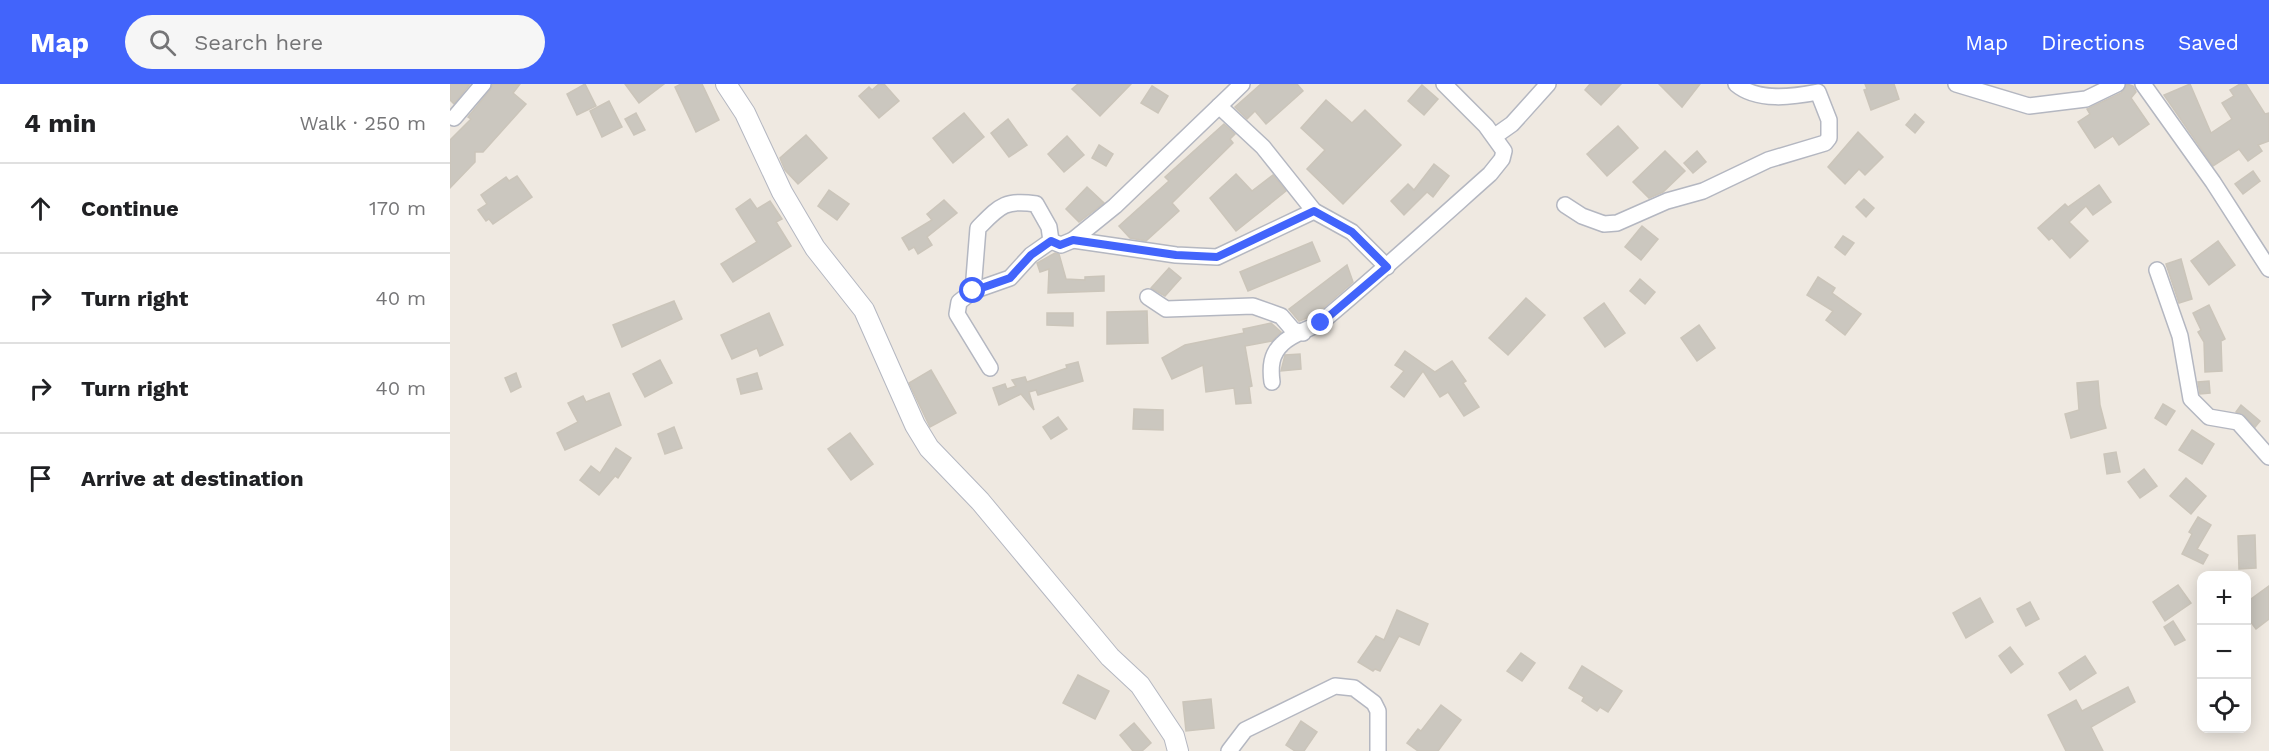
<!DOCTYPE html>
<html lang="en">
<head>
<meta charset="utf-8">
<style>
  :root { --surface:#fff; --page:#f6f6f6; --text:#202124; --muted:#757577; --line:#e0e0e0; --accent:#4264fb }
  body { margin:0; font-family:"Work Sans",sans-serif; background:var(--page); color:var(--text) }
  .controls { position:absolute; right:18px; bottom:18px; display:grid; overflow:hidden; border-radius:12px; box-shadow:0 3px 15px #0003 }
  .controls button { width:54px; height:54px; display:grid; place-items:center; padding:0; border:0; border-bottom:2px solid var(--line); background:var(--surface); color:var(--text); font:30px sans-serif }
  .stop { position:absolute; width:18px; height:18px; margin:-14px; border:4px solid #4264fb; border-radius:50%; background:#fff }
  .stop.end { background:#4264fb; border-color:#fff; box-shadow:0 2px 6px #0008 }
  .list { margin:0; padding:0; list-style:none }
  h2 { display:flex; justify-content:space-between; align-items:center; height:78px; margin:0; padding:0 24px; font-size:26px }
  h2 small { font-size:20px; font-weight:400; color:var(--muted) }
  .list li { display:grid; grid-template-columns:39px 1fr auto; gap:18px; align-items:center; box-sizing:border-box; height:90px; padding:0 24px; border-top:2px solid var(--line) }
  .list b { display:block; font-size:22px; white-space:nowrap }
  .list em { font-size:20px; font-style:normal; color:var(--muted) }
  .icon { flex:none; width:33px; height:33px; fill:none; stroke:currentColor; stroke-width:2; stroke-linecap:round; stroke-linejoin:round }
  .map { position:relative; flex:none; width:1819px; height:667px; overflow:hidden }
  header { display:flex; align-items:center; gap:36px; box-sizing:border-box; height:84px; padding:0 30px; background:var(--accent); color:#fff }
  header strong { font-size:28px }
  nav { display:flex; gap:33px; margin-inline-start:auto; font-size:21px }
  .search { width:420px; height:54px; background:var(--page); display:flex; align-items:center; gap:15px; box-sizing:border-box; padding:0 21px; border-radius:33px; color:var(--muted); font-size:22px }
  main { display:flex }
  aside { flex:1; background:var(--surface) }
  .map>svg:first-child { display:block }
  .building { fill:#cbc7bf; stroke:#cbc5ba; stroke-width:1.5 }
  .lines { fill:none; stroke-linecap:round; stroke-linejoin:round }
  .minor-casing { stroke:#b4b7c1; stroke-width:18 }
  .tertiary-casing { stroke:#b4b7c1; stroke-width:22 }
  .minor { stroke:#fff; stroke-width:15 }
  .tertiary { stroke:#fff; stroke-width:20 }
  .route { stroke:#4264fb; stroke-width:8 }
</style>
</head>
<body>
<header>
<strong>Map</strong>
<div class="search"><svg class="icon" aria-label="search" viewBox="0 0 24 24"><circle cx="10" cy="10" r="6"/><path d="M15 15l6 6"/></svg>Search here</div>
<nav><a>Map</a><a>Directions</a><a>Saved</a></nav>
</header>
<main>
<aside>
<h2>4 min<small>Walk · 250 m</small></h2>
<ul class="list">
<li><svg class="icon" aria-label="ahead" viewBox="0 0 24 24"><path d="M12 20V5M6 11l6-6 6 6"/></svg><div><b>Continue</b></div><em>170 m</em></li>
<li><svg class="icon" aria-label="right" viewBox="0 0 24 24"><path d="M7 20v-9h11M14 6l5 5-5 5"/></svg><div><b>Turn right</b></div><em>40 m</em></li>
<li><svg class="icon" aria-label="right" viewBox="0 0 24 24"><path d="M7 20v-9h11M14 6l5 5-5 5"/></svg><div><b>Turn right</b></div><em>40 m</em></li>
<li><svg class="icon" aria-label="arrive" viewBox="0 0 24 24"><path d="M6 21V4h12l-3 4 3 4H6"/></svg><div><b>Arrive at destination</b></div></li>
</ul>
</aside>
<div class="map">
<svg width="1819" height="667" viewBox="0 0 1819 667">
  <rect width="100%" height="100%" fill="#efe9e1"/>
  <g class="building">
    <path d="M0,0H20L4,20L0,16Z"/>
    <path d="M43,0H70L63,9L76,20L33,68H25V78L0,104V56L21,35L18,33L40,6Z"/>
    <path d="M135,0L146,22L127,31L117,10Z"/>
    <path d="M175,0H214L189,19Z"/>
    <path d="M231,0H252L269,36L246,48L225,3Z"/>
    <path d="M429,0H434L449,17L429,34L409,12L419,3L422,6Z"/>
    <path d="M628,0H681L650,32L622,5Z"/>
    <path d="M811,0H847L853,7L816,40L805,27L797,35L785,23Z"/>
    <path d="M1140,0H1171L1151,21L1135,6Z"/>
    <path d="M1209,0H1250L1232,23Z"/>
    <path d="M1415,0H1444L1449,15L1421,26L1414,6L1417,5Z"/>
    <path d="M1677,0L1683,2L1686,8L1681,14L1699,40L1669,61L1663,52L1645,64L1628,38L1640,30L1637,25L1671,9Z"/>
    <path d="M1740,0L1761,49L1782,35L1772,19L1784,12L1780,6L1790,0H1796L1815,30L1819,29V57L1808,61L1812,67L1798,77L1789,65L1763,82L1714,11Z"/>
    <path d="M972,1L988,15L974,31L958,17Z"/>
    <path d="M702,2L718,12L708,29L691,19Z"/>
    <path d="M876,16L902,39L915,26L951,61L893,120L857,85L875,66L851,44Z"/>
    <path d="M159,17L172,43L152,53L140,27Z"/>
    <path d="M186,29L195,46L184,51L175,35Z"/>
    <path d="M514,29L534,53L503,79L483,54Z"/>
    <path d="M1465,30L1474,38L1465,49L1456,41Z"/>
    <path d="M558,35L577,61L559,73L541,49Z"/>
    <path d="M774,40L785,50L780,55L783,59L722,119L729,127L696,157L680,154L669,142L719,97L715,93Z"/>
    <path d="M1168,42L1188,64L1157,92L1137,70Z"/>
    <path d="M1408,48L1433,73L1415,91L1409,85L1395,100L1378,83Z"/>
    <path d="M356,51L377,74L348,100L335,86L330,74Z"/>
    <path d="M617,52L634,71L614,88L598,70Z"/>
    <path d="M649,61L663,70L656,82L642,74Z"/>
    <path d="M1215,67L1235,87L1213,108L1199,114L1183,98Z"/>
    <path d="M1247,67L1256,78L1243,89L1234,79Z"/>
    <path d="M984,80L999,92L983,113L977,108L954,131L941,117L958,100L964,106Z"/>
    <path d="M1803,87L1810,97L1793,110L1785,100Z"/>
    <path d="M786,90L802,107L823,91L836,107L786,147L760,114Z"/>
    <path d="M67,92L82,113L43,140L39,135L36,137L28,126L37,120L31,111L56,93L59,97Z"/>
    <path d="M1649,101L1661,118L1643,131L1636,122L1619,138L1638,157L1620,174L1602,154L1599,156L1588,144L1615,120L1618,123Z"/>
    <path d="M637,103L654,119L629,138L616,125Z"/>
    <path d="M379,106L399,120L387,136L368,122Z"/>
    <path d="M300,115L307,125L320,117L332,135L326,138L341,162L283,198L271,180L307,158L286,125Z"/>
    <path d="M1414,115L1424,124L1416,133L1406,123Z"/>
    <path d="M494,116L507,129L477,153L482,161L468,170L464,163L459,166L452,154L482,136L477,130Z"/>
    <path d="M1192,142L1208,155L1191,176L1175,163Z"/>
    <path d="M1393,152L1404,159L1395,171L1385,163Z"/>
    <path d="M1768,157L1785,181L1759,201L1741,177Z"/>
    <path d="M862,158L870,177L798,207L790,188Z"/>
    <path d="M605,169L609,170L616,195L635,196V193L654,192V207L598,209L599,185L590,188L587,179Z"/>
    <path d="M1731,175L1742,215L1729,219L1716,180Z"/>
    <path d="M897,181L903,198L865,231L849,237L839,225Z"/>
    <path d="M719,184L731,194L715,212L701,204Z"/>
    <path d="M1368,193L1385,204L1382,209L1411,230L1395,251L1376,236L1383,227L1357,211Z"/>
    <path d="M1190,195L1205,208L1195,220L1180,207Z"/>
    <path d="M1076,214L1095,231L1058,271L1039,254Z"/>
    <path d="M224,217L232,235L172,263L163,241Z"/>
    <path d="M1154,219L1175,249L1155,263L1134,234Z"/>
    <path d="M1759,221L1775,255L1771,257L1772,287L1755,288L1754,258L1748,248L1751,246L1743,229Z"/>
    <path d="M697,227L698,259L657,260V228Z"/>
    <path d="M319,229L333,261L310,272L307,264L282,275L271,251Z"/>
    <path d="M597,229H623V242L597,241Z"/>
    <path d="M821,239L831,248L822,257L795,262L802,302L799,303L801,319L786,320L784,304L756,308L753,281L722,295L712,274L735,261L794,249L793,245Z"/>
    <path d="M1249,241L1265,264L1247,277L1231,254Z"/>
    <path d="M955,267L985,288L1002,277L1016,297L1013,299L1029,323L1014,332L998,308L990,313L973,287L954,313L941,303L954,287L945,281Z"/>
    <path d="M850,270L851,285L831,287L835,271Z"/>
    <path d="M210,276L222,299L195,313L183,290Z"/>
    <path d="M628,278L633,297L588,311L586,306L579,308L584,326L571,310L549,321L543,304L555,300L557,305L566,302L562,296L575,293L577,298L617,284L616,281Z"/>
    <path d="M481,286L506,329L480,343L459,299Z"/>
    <path d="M66,289L71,303L61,308L55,294Z"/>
    <path d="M307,289L312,305L291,310L287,295Z"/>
    <path d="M1648,297L1650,321L1656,344L1621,354L1615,330L1629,326L1627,299Z"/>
    <path d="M1759,297L1760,309L1750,310L1748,298Z"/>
    <path d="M159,309L171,341L115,366L107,349L128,338L118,319L133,312L136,318Z"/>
    <path d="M1713,320L1725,327L1716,341L1705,334Z"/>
    <path d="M1791,321L1810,337L1805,343L1795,332L1786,328Z"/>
    <path d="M684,325L713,326V346L683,345Z"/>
    <path d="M608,333L617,345L601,355L593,343Z"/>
    <path d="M224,343L232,364L215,370L208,350Z"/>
    <path d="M1742,346L1764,360L1752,380L1729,366Z"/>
    <path d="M400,349L423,380L401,396L378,365Z"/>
    <path d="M166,364L181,374L168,394L165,392L149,411L130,396L141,382L150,389Z"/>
    <path d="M1666,368L1670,388L1657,390L1654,370Z"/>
    <path d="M1694,385L1707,402L1690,414L1678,398Z"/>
    <path d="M1736,394L1756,412L1741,430L1720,412Z"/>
    <path d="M1748,433L1761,441L1747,465L1758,471L1753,480L1732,470L1742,450L1739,448Z"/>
    <path d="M1805,451L1806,484L1789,485L1788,452Z"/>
    <path d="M1728,501L1741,519L1715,537L1703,518Z"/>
    <path d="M1819,502V535L1806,545L1797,533V518Z"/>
    <path d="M1530,514L1543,538L1516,554L1503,529Z"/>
    <path d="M1580,518L1589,535L1576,542L1567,525Z"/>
    <path d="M947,526L978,540L969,561L949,552L930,587L925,585L923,587L908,578L926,552L934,556Z"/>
    <path d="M1723,537L1735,556L1725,561L1714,543Z"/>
    <path d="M1560,563L1573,580L1561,589L1549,572Z"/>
    <path d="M1071,569L1085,579L1072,597L1057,587Z"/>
    <path d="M1635,572L1646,589L1620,606L1609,589Z"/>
    <path d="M1132,582L1172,607L1158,628L1150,623L1147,627L1132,617L1134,613L1119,604Z"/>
    <path d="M628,591L659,607L645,635L613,619Z"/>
    <path d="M1678,603L1685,618L1641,643L1653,667H1616L1598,631L1626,616L1632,627Z"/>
    <path d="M761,615L764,644L736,647L733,618Z"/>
    <path d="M991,621L1011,636L988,667H968L957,659L968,645L971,647Z"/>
    <path d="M851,637L867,648L854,667H845L836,661Z"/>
    <path d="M684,639L701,659L692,667H683L670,651Z"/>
  </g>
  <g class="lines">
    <g class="minor-casing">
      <g id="minor">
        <path d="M1506,0L1579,22L1636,15L1667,0"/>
        <path d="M1693,0L1763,98L1819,185"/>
        <path d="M769,22L813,63L864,127L902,148L937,183"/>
        <path d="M4,34L33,0"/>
        <path d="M1045,52L1062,40L1098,0"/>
        <path d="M1115,121L1132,132L1154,140L1167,139L1217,117L1253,107L1318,76L1375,59L1379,54V36L1368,8C1343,13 1307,18 1286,0"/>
        <path d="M623,156L726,171L767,173L864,127"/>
        <path d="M1707,186L1730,252L1741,315L1759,333L1788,338L1819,373"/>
        <path d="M523,207L528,144C549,123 554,115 586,120L599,143L601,157"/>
        <path d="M698,213L716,225L803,222L831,232L843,246L853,249"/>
        <path d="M540,284L507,230L509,218L523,207L560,194L581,171L601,157L611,161L623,156L665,122L792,0"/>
        <path d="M822,298C820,283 821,270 832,260C843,248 862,246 875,235C931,188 985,139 1040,90L1052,75L1054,67L1036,42L994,0"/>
        <path d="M779,667L795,646L885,602L904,604L924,619L928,627V667"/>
      </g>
    </g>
    <g class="tertiary-casing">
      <path id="tertiary" d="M276,0L295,29L332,108L365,164L414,226L465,341L479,364L530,417L660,573L690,601L724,652L728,667"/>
    </g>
    <use href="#minor" class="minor"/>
    <use href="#tertiary" class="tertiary"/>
  </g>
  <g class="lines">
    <path class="route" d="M523,207L560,194L581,171L601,157L610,161L623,156L726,171L767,173L864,127L902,148L937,183L871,239"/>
  </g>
</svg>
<div class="controls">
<button>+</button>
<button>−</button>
<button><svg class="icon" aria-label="locate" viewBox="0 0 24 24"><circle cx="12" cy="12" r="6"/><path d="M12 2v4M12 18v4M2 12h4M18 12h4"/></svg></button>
</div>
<div class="stop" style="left:523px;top:207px"></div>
<div class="stop end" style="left:871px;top:239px"></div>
</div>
</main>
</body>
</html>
